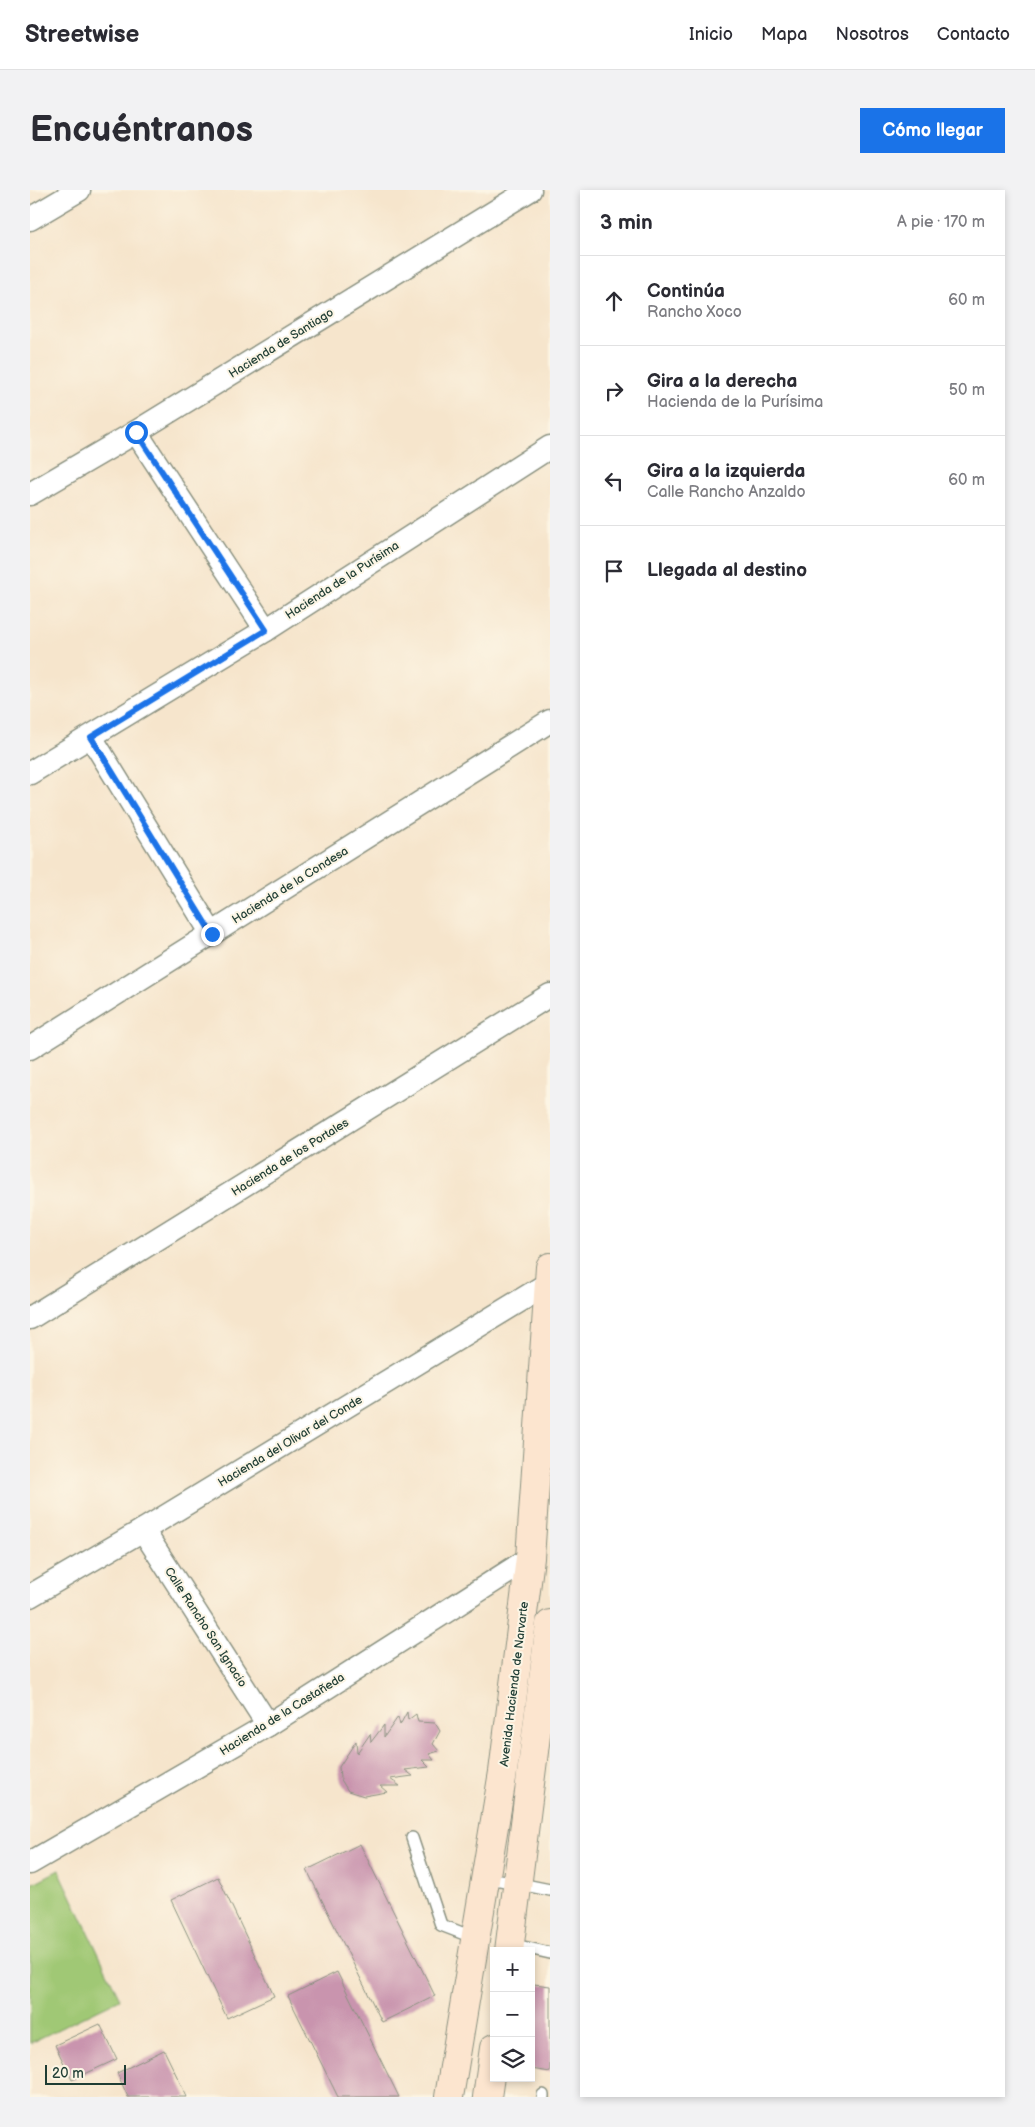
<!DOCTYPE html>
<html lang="es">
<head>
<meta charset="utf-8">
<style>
  :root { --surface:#fff; --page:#f2f2f3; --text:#2b2b33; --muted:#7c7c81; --line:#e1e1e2; --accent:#1a73e8 }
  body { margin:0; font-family:"Balsamiq Sans",sans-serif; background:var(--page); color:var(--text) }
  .controls { position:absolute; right:15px; bottom:15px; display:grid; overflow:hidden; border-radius:0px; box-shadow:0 2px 8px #0003 }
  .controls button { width:45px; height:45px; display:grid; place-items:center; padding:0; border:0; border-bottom:1px solid var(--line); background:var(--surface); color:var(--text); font:25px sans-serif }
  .scale { position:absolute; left:15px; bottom:12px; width:81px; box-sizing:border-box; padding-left:5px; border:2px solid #1f3d34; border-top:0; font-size:14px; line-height:18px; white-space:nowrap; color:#1f3d34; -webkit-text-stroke:4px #fcf5e5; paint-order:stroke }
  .stop { position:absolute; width:15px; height:15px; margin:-11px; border:4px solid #1a73e8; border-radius:50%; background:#fff }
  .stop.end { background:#1a73e8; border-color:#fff; box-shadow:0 1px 5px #0008 }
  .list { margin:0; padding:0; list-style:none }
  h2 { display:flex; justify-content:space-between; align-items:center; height:65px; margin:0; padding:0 20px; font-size:21px }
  h2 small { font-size:16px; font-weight:400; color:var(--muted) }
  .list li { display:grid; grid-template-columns:32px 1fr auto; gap:15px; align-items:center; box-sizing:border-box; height:90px; padding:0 20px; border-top:1px solid var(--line) }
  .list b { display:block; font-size:19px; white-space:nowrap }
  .list p { margin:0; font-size:16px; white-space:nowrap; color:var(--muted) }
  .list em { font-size:16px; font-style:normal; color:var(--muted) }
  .icon { flex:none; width:28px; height:28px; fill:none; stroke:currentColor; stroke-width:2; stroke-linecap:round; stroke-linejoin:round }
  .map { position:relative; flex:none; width:520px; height:1907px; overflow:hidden; border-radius:0px }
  header { display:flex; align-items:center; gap:30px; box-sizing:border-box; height:70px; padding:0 25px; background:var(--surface); border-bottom:1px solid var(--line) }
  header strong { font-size:24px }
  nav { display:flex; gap:28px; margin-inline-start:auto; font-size:18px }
  .intro { display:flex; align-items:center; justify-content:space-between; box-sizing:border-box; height:120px; padding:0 30px }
  h1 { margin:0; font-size:35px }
  .button { padding:12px 22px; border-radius:0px; background:var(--accent); color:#fff; font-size:18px; font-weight:700 }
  main { display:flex; gap:30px; padding:0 30px }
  aside { flex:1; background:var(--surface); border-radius:0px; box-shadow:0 2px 8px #0003 }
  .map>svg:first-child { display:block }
  .green { fill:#a0c874; stroke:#608254 }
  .building { fill:#c994ae }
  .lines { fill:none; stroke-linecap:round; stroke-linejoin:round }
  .lane-casing { stroke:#8a9180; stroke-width:14 }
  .street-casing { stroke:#8a9180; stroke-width:25 }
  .secondary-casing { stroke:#8a9180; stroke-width:30 }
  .lane { stroke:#fff; stroke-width:11 }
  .street { stroke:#fff; stroke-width:22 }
  .secondary { stroke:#fce5cf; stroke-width:28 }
  .route { stroke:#1a73e8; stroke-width:6 }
  .labels { text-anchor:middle; stroke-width:4; stroke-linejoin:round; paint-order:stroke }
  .street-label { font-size:12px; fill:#1f3d34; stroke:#fcf5e5 }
</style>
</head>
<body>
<header>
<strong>Streetwise</strong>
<nav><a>Inicio</a><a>Mapa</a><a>Nosotros</a><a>Contacto</a></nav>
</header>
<div class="intro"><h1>Encuéntranos</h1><a class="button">Cómo llegar</a></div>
<main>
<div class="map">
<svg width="520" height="1907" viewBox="0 0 520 1907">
  <rect width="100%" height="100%" fill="#fcf5e5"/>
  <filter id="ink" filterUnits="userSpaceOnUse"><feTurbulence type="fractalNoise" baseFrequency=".02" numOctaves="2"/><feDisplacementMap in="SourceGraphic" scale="10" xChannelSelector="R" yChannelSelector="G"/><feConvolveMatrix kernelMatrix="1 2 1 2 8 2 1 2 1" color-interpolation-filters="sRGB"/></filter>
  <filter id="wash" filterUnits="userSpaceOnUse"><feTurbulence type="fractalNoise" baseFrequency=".0096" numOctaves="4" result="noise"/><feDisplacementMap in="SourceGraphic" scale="20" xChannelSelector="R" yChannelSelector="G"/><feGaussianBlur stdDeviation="1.12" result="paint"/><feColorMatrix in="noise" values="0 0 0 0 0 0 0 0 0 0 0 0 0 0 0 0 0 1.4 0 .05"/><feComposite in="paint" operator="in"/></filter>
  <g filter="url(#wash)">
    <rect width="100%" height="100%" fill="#f6e5cc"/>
    <path class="green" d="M29,1680L90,1809L0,1853V1695Z"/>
    <g id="blocks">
      <g class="building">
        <path d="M377,1522L378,1530L386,1524L388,1532L405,1533L410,1541L403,1554L409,1561L399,1564L404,1570H392L399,1577L375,1580L383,1586L360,1589L370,1596H350L357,1602L334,1606L318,1601L310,1588L309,1577L326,1551L327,1563L340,1544L341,1552L354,1535V1547L368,1527L370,1535Z"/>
        <path d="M330,1654L405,1806L352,1832L277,1680Z"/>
        <path d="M188,1687L244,1806L197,1828L141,1710Z"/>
        <path d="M307,1782L369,1907H308L258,1806Z"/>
        <path d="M504,1794L520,1796V1882L501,1879V1807Z"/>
        <path d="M70,1834L87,1869L42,1890L25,1855Z"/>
        <path d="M134,1860L157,1907H98L87,1883Z"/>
      </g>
    </g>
  </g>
  <g filter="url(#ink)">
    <use href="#blocks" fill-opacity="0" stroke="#8a9180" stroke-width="1"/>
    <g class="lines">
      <g class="lane-casing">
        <g id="lane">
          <path d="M382,1648L411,1735L445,1748"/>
          <path d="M455,1687L520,1700"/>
          <path d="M480,1754L520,1763"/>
          <path d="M513,1907V1905"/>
        </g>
      </g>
      <g class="street-casing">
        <g id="street">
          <path d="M0,29L49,0"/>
          <path d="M106,242L236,440"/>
          <path d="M0,304L106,242L500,0"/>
          <path d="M61,547L182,744"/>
          <path d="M0,583L236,440L520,257"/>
          <path d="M0,858L520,531"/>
          <path d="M0,1128L520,805"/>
          <path d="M113,1340L238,1535"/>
          <path d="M0,1406L113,1340L519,1093"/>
          <path d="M0,1673L238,1535L500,1368"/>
        </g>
      </g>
      <g class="secondary-casing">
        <g id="secondary">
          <path d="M479,1761L520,1434"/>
          <path d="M419,1907L473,1582L500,1368L520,1077"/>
          <path d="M457,1907L464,1858"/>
        </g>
      </g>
      <use href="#lane" class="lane"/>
      <use href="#street" class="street"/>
      <use href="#secondary" class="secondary"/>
    </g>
  </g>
  <g class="lines" filter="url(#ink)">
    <path class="route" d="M106,242L236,440L61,547L182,744"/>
  </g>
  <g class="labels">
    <g class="street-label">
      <text transform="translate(251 153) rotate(-32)" y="4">Hacienda de Santiago</text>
      <text transform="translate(312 390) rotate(-33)" y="4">Hacienda de la Purísima</text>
      <text transform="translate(260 695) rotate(-32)" y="4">Hacienda de la Condesa</text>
      <text transform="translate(260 967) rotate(-32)" y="4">Hacienda de los Portales</text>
      <text transform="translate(260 1251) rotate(-31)" y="4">Hacienda del Olivar del Conde</text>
      <text transform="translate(176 1437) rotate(57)" y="4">Calle Rancho San Ignacio</text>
      <text transform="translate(484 1494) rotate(-83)" y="4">Avenida Hacienda de Narvarte</text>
      <text transform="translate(252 1524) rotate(-32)" y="4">Hacienda de la Castañeda</text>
    </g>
  </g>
</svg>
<div class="controls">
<button>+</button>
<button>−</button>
<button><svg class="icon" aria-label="layers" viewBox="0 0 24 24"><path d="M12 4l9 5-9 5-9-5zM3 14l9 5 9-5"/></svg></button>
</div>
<div class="scale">20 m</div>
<div class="stop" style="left:106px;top:242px"></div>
<div class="stop end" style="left:182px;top:744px"></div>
</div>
<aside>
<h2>3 min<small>A pie · 170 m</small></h2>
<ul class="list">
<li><svg class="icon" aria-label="ahead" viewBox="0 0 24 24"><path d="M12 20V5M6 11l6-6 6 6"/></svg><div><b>Continúa</b><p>Rancho Xoco</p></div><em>60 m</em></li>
<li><svg class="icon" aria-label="right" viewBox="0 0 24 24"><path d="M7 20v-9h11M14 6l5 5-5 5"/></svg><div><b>Gira a la derecha</b><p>Hacienda de la Purísima</p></div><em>50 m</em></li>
<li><svg class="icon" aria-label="left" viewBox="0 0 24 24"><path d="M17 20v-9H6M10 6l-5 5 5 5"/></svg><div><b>Gira a la izquierda</b><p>Calle Rancho Anzaldo</p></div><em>60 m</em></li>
<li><svg class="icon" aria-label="arrive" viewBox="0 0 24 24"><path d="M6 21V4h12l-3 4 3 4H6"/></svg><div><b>Llegada al destino</b></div></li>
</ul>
</aside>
</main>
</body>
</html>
